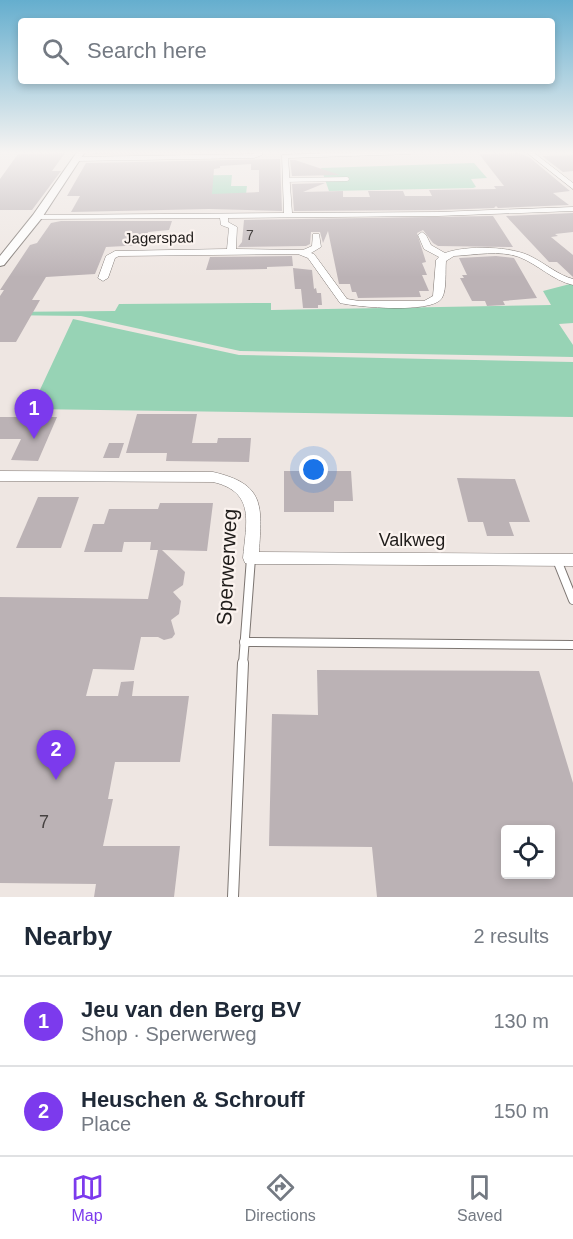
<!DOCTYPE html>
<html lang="en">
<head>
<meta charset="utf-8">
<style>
  :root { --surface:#fff; --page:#f6f6f7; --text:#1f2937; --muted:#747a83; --line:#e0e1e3; --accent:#7c3aed }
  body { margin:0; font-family:Arial,sans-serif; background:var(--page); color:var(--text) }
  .controls { position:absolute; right:18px; bottom:18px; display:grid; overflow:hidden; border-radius:6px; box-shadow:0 3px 9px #0003 }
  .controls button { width:54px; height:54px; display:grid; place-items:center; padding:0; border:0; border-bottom:2px solid var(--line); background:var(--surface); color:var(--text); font:30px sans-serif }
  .you { position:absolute; left:314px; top:470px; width:21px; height:21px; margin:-15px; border:4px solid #fff; border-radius:50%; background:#1a73e8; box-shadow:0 0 0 9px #1a73e833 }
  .badge { display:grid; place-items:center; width:39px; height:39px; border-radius:50%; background:var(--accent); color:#fff; font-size:20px; font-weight:700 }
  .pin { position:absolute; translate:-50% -50px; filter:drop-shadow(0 2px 3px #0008) }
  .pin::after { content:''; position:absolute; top:32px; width:21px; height:18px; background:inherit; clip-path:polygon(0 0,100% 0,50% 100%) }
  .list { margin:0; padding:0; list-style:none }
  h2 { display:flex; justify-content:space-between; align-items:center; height:78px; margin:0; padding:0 24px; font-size:26px }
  h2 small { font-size:20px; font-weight:400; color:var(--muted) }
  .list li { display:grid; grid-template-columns:39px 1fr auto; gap:18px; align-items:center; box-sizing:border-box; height:90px; padding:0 24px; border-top:2px solid var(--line) }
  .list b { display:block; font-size:22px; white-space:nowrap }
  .list p { margin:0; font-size:20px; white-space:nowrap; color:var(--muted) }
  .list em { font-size:20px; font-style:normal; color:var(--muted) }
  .icon { flex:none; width:33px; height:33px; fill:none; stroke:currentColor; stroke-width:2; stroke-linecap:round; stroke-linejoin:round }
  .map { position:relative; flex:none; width:573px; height:897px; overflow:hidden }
  .search { position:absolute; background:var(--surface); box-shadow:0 3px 9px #0003; left:18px; right:18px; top:18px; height:66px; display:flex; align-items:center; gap:15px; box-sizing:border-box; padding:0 21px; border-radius:6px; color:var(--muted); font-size:22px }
  .sheet { height:258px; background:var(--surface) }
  nav { display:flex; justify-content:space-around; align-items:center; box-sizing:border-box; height:84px; border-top:2px solid var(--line); background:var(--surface); font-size:16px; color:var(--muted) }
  nav a { display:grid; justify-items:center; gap:3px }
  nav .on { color:var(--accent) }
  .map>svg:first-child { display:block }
  .green { fill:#97d3b5 }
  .building { fill:#bbb2b5; fill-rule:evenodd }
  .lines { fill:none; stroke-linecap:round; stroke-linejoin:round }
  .service-far2-casing { stroke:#7c7571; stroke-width:4.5 }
  .service-far1-casing { stroke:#7c7571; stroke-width:10 }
  .service-casing { stroke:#7c7571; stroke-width:12 }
  .minor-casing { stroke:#7c7571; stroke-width:1 }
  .tertiary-casing { stroke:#7c7571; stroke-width:2 }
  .service-far2 { stroke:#fff; stroke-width:4 }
  .service-far1 { stroke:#fff; stroke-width:8 }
  .service { stroke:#fff; stroke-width:10 }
  .minor { fill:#fff; fill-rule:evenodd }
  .tertiary { fill:#fff; fill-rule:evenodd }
  .labels { text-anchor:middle; stroke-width:4.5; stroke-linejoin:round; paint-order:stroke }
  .far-number-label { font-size:14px; fill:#464241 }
  .far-street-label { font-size:15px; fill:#1f1c1a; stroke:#fbf3ef }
  .street-label { font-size:18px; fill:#1f1c1a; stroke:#fbf3ef }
  .near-number-label { font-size:18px; fill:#464241 }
  .near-street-label { font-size:21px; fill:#1f1c1a; stroke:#fbf3ef }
</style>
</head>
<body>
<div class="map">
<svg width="573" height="897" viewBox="0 0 573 897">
  <rect width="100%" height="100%" fill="#eee6e2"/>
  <g class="green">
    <path d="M474,163L487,178L471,179L476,187L473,188L329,191L321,168Z"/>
    <path d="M232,175L231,186H247L246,194H126L153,176Z"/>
    <path d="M570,284H573V323L559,324L573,345V357L240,351L81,316L0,315V312L115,311L119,304L271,303V310L551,305L543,291Z"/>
    <path d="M73,319L239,355L573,362V417L31,409Z"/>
  </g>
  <g class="building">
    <path d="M94,152H251L92,154Z"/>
    <path d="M65,153L52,171H61L32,210H0V179L18,154Z"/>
    <path d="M520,153L529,157L570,191L553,193L569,205L498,208L496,206L494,208L438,210L294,211L292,184L325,183L303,192L343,191V197H370L368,191H403L405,196H432L429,190L496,189L494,186H504L479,154Z"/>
    <path d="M573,155V171L563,172L542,156Z"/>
    <path d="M280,159L282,211L209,209L71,212L80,196H67L86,163ZM251,164V170H259V192L212,194L214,169L220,168V166Z"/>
    <path d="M290,160H295L340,175L292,176Z"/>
    <path d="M573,213V232L555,234L558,236L551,237L573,255V277L557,262H549L506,216Z"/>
    <path d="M493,216L513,247L438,246L433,243L423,230L417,233L426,262L422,263L427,275H422L429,291H419L421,297L358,298L356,292H352L350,284H339L328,231L323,243L320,232H311L310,244L306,246L238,247L242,242L244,220Z"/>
    <path d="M61,221H172L169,230L148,232L144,245L106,247L95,274L46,277L32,300H40L16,342H0V296L4,290H0L30,245L37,243L51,223Z"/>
    <path d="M292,256L293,266L267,267V269L206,270L210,257Z"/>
    <path d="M496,256L514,258L537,298L503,301L505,305L487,306L485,301H472L460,278H464L462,275H467L459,258Z"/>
    <path d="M293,268L312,270L314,289L316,288L317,293H321L322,305H318V308H303L301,289H295Z"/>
    <path d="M137,414H197L192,443H217L218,438H251L249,462L166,461L167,453H126Z"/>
    <path d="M0,417H57L38,461L11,460L21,439H0Z"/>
    <path d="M109,443H124L119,458H103Z"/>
    <path d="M284,471H351L353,501H334V512H284Z"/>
    <path d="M457,478L515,479L530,522H509L514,536H487L483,522H468Z"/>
    <path d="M38,497H79L61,548H16Z"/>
    <path d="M160,503H213L207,551L162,550L185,572L183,585L173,592L181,601L179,614L171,620L175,634L172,638L164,640L158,637H141L134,670L93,669L86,696H118L121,682L134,681L132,696H189L180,762H115L108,799H113L103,846H180L174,897H94L96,884L0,883V597L148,599L158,550H150L151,542H124L122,552H84L93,524H104L109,509H158Z"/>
    <path d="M317,670L539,671L573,783V897H377L372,847L269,846L272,714L318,715ZM506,830H550V874H506Z"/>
  </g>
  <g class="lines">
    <g class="service-far2-casing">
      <path id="service-far2" d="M286,180L347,179"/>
    </g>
    <g class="service-far1-casing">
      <g id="service-far1">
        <path d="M557,560L573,600"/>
        <path d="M244,642L573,645"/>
        <path d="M243,664L251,558"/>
      </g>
    </g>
    <g class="service-casing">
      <path id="service" d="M233,897L243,663"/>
    </g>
    <g class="minor-casing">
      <g id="minor">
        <path d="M256,152H262V155L254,158L76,161L73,159L76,157L254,154Z"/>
        <path d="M360,152H414L411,154L288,158L292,213L438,212L573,207V211L438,216L228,218V222L237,227L236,249L303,250L312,246L313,234H319L321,247L311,253L314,254L347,299L359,301H424L433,296L436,260L439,257L424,249L418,235L422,232L426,235L431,245L445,253C466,245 513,246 532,257C546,264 558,275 573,279V285C552,280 539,265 519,257C500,250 475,255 454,256L446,261C445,271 447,289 442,298C433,314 357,307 340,303L308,258L298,254L119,256L115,258L108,278L103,281L98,278L106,256L115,251L227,249L229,228L221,225L220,218L37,219L33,217L37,215L284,213L282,155Z"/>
        <path d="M526,152H533L573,183V189Z"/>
        <path d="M0,471L213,472C265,484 262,505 259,552L573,554V566L251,564L245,563L243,558C246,523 256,492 213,482L0,481Z"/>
      </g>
    </g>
    <g class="tertiary-casing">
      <path id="tertiary" d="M77,152H85L41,219L4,265L0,266V256L33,215Z"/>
    </g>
    <use href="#service-far2" class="service-far2"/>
    <use href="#service-far1" class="service-far1"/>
    <use href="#service" class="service"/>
    <use href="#minor" class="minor"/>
    <use href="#tertiary" class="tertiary"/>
  </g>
  <linearGradient id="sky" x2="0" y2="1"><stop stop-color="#65aece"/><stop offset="0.55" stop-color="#f7f4f2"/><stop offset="1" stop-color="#f7f4f2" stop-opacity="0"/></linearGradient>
  <rect width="573" height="277" fill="url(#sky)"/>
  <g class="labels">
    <g class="far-number-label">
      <text x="250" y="240">7</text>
    </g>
    <g class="far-street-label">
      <text transform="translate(159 238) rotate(-1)" y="5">Jagerspad</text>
    </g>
    <g class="street-label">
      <text x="412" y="546">Valkweg</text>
    </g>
    <g class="near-number-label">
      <text x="44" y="828">7</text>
    </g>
    <g class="near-street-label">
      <text transform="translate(227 567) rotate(-87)" y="7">Sperwerweg</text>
    </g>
  </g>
</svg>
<div class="controls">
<button><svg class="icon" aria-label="locate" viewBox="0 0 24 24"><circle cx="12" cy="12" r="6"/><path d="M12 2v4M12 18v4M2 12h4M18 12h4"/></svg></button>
</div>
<div class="you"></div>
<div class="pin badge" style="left:34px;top:439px">1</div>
<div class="pin badge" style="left:56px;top:780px">2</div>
<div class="search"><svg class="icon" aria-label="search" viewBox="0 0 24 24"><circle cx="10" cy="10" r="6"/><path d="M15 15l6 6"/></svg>Search here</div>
</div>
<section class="sheet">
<h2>Nearby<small>2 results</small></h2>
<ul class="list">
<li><span class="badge">1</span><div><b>Jeu van den Berg BV</b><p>Shop · Sperwerweg</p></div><em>130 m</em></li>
<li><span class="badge">2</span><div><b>Heuschen &amp; Schrouff</b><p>Place</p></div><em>150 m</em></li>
</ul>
</section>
<nav>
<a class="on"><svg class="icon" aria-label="map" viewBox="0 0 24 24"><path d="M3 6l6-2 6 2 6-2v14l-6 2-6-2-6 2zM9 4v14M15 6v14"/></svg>Map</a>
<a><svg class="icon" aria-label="directions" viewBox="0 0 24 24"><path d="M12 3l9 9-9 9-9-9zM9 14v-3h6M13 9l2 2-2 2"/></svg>Directions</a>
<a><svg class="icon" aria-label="saved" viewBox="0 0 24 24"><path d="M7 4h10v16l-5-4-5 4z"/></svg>Saved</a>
</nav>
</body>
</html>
